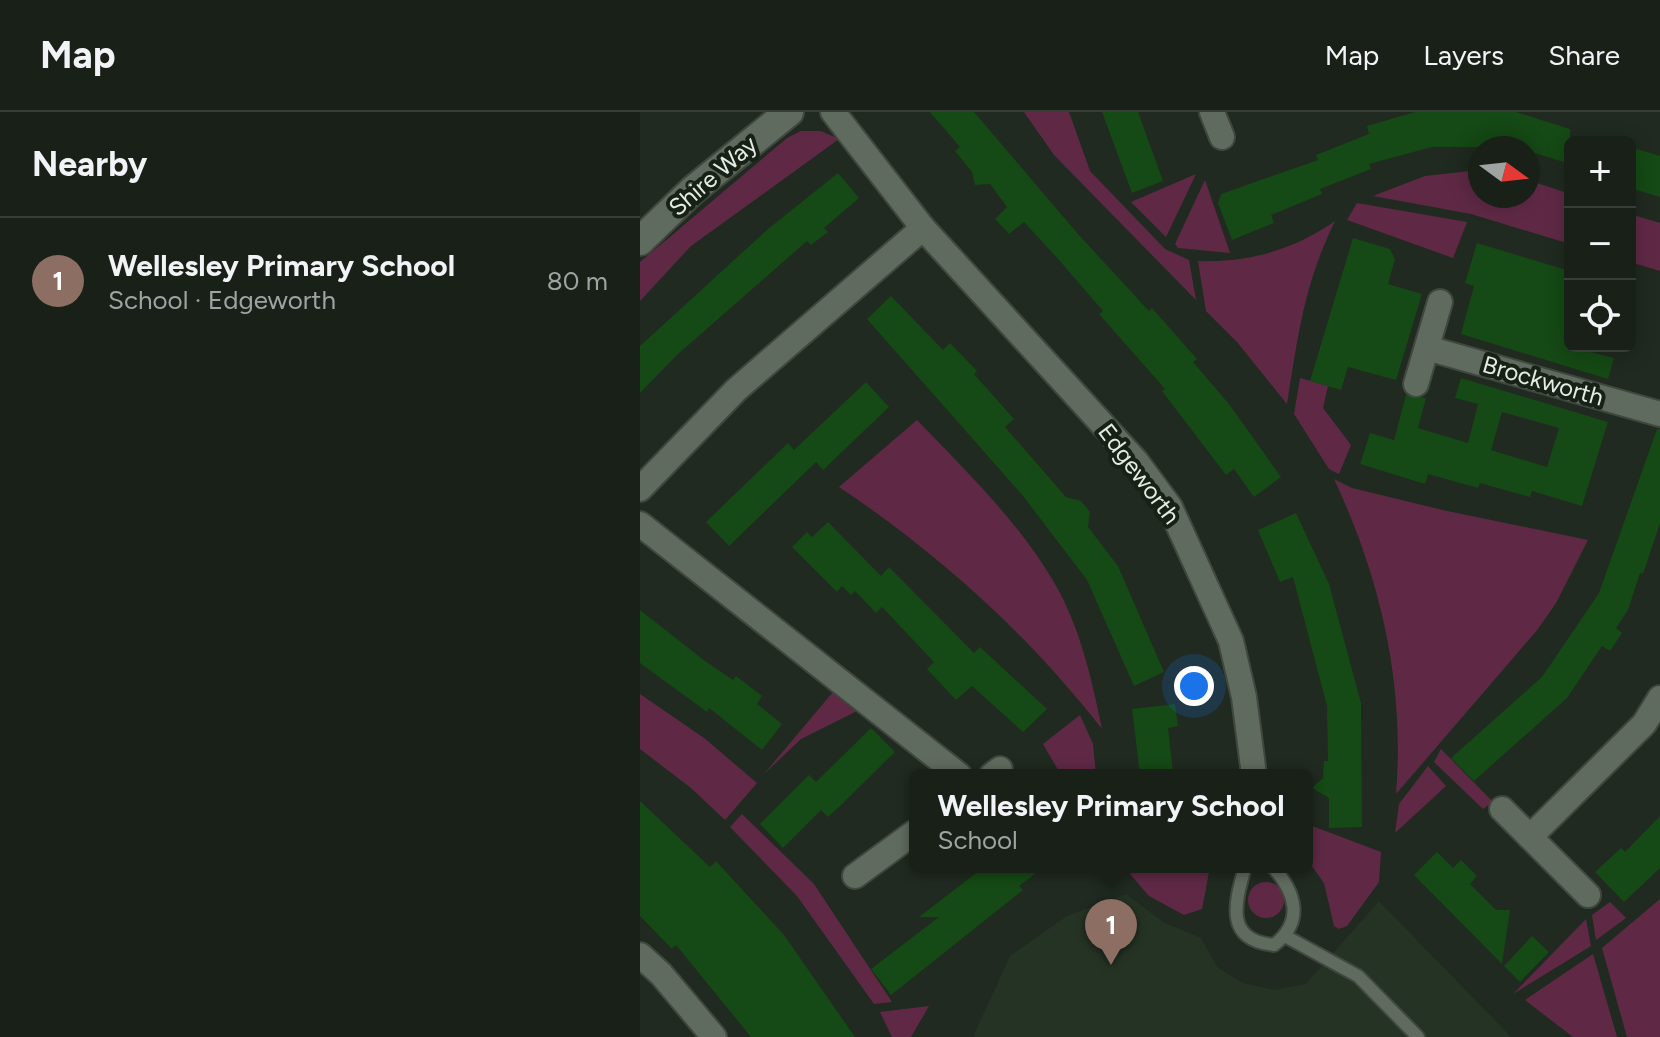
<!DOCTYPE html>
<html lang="en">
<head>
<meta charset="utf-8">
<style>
  :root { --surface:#182018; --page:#252d25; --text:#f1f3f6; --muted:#9fa3a2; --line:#363e37; --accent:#fb8fc4 }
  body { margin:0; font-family:Figtree,sans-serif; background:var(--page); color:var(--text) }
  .controls { position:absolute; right:24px; top:24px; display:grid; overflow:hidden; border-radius:12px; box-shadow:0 4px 20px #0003 }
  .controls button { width:72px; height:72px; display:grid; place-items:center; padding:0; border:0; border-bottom:2px solid var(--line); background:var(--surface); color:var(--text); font:40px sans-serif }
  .compass { position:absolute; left:828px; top:24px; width:72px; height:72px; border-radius:50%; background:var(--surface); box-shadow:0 4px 20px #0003; rotate:105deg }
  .you { position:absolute; left:554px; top:574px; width:28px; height:28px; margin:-20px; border:6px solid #fff; border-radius:50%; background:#1a73e8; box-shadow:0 0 0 12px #1a73e833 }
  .badge { display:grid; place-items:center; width:52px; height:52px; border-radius:50%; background:var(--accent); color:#fff; font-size:26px; font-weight:700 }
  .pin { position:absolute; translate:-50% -66px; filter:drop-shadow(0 2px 4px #0008) }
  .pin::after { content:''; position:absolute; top:42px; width:28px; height:24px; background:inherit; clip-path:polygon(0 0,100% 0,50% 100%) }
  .popup { position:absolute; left:269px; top:657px; width:404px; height:104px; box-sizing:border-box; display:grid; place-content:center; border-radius:12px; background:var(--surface); filter:drop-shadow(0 2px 6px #0005); font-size:26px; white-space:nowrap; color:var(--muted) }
  .popup b { font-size:30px; color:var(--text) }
  .popup::after { content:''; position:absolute; left:50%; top:100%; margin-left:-16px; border:16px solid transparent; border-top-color:var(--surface) }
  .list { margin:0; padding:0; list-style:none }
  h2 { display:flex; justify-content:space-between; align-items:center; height:104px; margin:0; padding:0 32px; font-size:34px }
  h2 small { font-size:26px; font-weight:400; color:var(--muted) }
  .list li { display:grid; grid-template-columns:52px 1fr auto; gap:24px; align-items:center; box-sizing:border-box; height:128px; padding:0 32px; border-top:2px solid var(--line) }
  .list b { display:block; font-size:30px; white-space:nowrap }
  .list p { margin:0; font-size:26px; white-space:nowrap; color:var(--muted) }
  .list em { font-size:26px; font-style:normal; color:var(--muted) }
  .icon { flex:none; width:44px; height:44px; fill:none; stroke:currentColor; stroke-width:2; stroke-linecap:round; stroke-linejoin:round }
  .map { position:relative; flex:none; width:1020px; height:925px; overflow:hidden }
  header { display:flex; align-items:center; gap:48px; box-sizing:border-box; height:112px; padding:0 40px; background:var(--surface); border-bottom:2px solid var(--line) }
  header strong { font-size:38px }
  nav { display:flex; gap:44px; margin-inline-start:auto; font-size:28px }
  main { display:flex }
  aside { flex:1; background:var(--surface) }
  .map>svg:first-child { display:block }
  .built { fill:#253324 }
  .green { fill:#5f2945 }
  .building { fill:#154915; fill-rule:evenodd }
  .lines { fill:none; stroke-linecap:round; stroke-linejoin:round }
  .service-casing { stroke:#3f473e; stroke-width:16 }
  .minor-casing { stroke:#3f473e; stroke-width:28 }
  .tertiary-casing { stroke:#3f473e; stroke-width:32 }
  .service { stroke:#606b5f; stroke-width:12 }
  .minor { stroke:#606b5f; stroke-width:24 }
  .tertiary { stroke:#606b5f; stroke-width:28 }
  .labels { text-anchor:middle; stroke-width:8; stroke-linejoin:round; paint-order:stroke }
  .street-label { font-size:24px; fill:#e6ece5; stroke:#172116 }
</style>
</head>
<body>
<header>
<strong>Map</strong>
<nav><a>Map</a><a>Layers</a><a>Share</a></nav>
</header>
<main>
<aside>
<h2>Nearby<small></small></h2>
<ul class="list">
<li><span class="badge" style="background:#8d6e63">1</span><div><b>Wellesley Primary School</b><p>School · Edgeworth</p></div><em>80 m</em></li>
</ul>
</aside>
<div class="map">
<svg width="1020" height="925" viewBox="0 0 1020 925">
  <rect width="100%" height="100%" fill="#202a20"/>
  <path class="built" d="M486,782L523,810L561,826L578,856L603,871L634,878L666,872L739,789L871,925H333L370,844L427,804Z"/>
  <g class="green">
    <path d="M384,0H429L450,59L525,137L549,148L556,188L414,43Z"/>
    <path d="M161,19H181L199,27L51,134L0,189V150L147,26Z"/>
    <path d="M830,59H840V84H888V68L930,82V132L831,102L733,84L785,64Z"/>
    <path d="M556,62L526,125L491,90Z"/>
    <path d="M565,68L590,141L538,136L535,132Z"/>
    <path d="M717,91L827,110L813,146L707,108Z"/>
    <path d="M990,102L1020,111V159L990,150Z"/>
    <path d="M695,109C664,172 658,224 647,292L597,230L566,199L558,149C607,151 654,138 695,109Z"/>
    <path d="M660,266L688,274L683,296L711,333L699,362L689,357L654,302Z"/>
    <path d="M277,308C326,359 379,410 415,472C440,515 452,568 462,617C389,523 298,441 199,375Z"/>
    <path d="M694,367L712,376L807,399L948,428L916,491L898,517L756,682C765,572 741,467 694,367Z"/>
    <path d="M193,580L217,599L161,627L124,662Z"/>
    <path d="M0,582L64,626L117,671L85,708L51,676L0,637Z"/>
    <path d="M440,603L453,632L456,663H421L403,632Z"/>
    <path d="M801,637L853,690L843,697L794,650Z"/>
    <path d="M788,654L806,674L755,721L759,692Z"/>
    <path d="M102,702L174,772L252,890L234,892L157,784L90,715Z"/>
    <path d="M667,712L741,740L739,770L707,814L699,817L694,814L684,771L667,747Z"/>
    <path d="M492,755H570L562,797L544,803L509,784L490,762Z"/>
    <circle cx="626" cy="788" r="18"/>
    <path d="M1020,787V925H987L962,836Z"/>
    <path d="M970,790L986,806L956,828L952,803Z"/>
    <path d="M946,807L951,834L873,882Z"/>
    <path d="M953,842L977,925H933L885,888Z"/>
    <path d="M289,894L271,925H252L240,900Z"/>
  </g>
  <g class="building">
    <path d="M290,0H334L438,122L509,199L512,196L557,247L553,250L589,292L641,365L614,385L594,357L586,363L522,279L525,277L459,202L463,199L419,148L384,110L369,122L355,107L367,95L350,72L335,73L332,60L315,39L320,35Z"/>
    <path d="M462,0H498L523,69L492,81Z"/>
    <path d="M775,0H876L930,17V52L862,31L861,35H792L729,52L731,57L680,77L682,82L631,103L634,111L592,128L578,91L581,82L678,48L676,43L729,22L727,14Z"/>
    <path d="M990,35L1020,44V85L990,76Z"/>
    <path d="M198,61L219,86L184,116L188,120L171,133L167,129L37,243L0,281V234L128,117Z"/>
    <path d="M713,126L750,137L755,147L748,172L782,182L756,268L708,255L701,278L670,269Z"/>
    <path d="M837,131L930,159V235L974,246L968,267L821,222L834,174L825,171Z"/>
    <path d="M251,184L303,238L310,231L337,259L334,262L374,307L365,315L426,385L441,389L450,400L448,415L478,454L524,560L494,574L447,468L383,384L227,207Z"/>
    <path d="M821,266L968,310L942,394L892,379L890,385L840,371L838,376L788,362L785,372L720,352L730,321L754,328L766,283L786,286L778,316L828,331L838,292L815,286ZM862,300L919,316L907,355L851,338Z"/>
    <path d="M226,270L249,295L183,358L176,350L89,434L66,410L148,331L154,338Z"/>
    <path d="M1017,317H1020V411L1003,462L1000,461L988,498L976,516L982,521L970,539L962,534L927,586L834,669L811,646L902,565L959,481Z"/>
    <path d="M656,401L689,472L721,591L722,715L689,716V686L672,676L683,666L684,649H688L687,594L653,465L640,470L618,418Z"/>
    <path d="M188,410L241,464L249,455L334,541L340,535L407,597L383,620L332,574L316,588L287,557L294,550L242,495L236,501L215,479L211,483L202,474L197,480L152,435L167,420L172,425Z"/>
    <path d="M0,498L65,549L93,568L96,564L122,584L117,592L142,612L122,638L69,596L67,600L0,551Z"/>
    <path d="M535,592L538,614L528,616L533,661L500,663L492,597Z"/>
    <path d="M231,616L255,640L200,694L188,705L181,698L143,736L120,712L169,663L176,670Z"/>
    <path d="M0,689L70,755L76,749L144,823L215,925H111L36,833L32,837L0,804Z"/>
    <path d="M1020,704V756L984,790L955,760L981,736L985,740Z"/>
    <path d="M797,740L813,756L821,748L837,764L830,772L856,798H870L862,852L774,763Z"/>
    <path d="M344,755H404L379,774L383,778L251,883L231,857L299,805H279Z"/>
    <path d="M892,824L909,840L880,870L864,854Z"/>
  </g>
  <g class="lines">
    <g class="service-casing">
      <g id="service">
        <path d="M605,755C595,791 584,828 634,833C665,809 655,780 633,755"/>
        <path d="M645,824L718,864L778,925"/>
      </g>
    </g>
    <g class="minor-casing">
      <g id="minor">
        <path d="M193,0L283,116L496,349L530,395L591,529L604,585L614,663"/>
        <path d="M572,0L582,25"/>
        <path d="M787,236L1020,302"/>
        <path d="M776,272L800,190"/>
        <path d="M0,377L96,278L283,116"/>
        <path d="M0,412L319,663"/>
        <path d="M352,663L360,657"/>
        <path d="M862,697L948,783"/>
        <path d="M890,725L1004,612L1020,586"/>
        <path d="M215,764L275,720"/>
        <path d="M0,843L21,862L74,925"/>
      </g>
    </g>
    <g class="tertiary-casing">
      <path id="tertiary" d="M0,129L53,78L149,0"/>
    </g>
    <use href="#service" class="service"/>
    <use href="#minor" class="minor"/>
    <use href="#tertiary" class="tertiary"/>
  </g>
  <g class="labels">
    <g class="street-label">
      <text transform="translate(73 64) rotate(-41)" y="8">Shire Way</text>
      <text transform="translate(903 269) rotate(16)" y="8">Brockworth</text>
      <text transform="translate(499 362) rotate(53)" y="8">Edgeworth</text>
    </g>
  </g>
</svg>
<div class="controls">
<button>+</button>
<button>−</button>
<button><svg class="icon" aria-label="locate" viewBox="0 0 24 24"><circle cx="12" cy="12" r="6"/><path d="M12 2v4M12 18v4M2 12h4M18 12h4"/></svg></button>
</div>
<svg class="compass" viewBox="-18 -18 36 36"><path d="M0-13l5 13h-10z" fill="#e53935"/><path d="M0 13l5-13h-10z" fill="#9fa3a2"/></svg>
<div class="you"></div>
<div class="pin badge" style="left:471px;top:853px;background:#8d6e63">1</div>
<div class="popup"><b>Wellesley Primary School</b>School</div>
</div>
</main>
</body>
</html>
